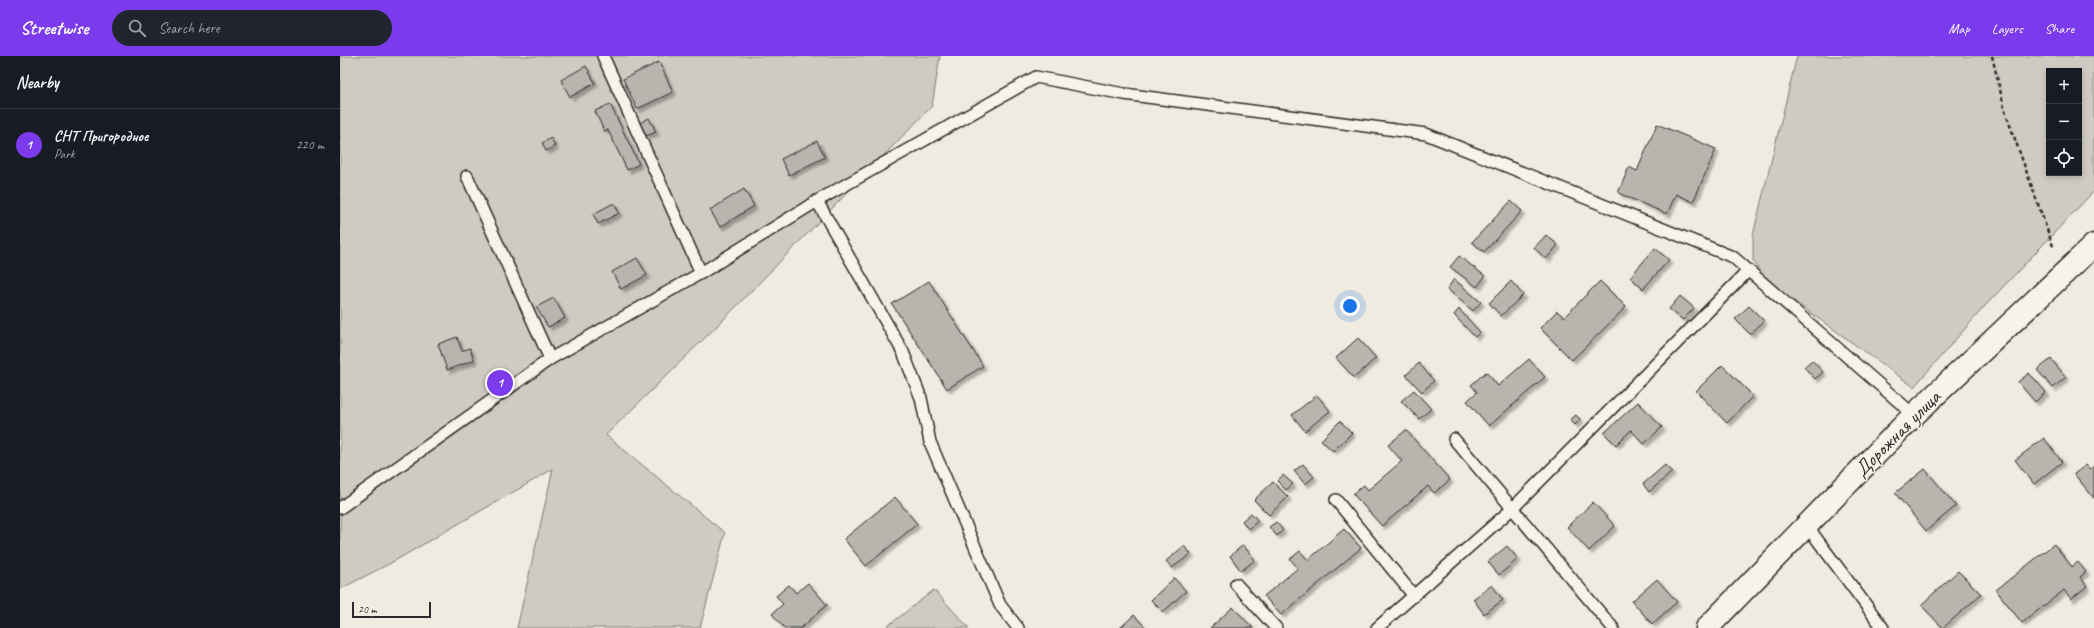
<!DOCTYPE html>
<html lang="en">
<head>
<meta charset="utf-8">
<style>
  :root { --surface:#171b24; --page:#20242c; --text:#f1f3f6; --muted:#9ea1a6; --line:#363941; --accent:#7c3aed }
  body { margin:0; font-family:Caveat,sans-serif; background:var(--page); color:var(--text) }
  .controls { position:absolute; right:12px; top:12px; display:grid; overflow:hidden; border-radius:0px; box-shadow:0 2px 6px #0003 }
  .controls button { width:36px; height:36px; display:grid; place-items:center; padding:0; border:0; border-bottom:1px solid var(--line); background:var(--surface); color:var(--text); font:20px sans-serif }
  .scale { position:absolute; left:12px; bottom:10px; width:79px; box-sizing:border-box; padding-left:4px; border:2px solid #2b2b2b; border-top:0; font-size:11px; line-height:14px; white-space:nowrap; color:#2b2b2b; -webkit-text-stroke:3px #f7f3e8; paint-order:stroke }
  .you { position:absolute; left:1010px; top:250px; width:14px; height:14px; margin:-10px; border:3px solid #fff; border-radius:50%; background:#1a73e8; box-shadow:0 0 0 6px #1a73e833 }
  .badge { display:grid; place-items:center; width:26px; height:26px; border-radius:50%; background:var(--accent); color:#fff; font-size:13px; font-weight:700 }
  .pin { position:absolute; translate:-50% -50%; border:2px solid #fff; box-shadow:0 1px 4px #0006 }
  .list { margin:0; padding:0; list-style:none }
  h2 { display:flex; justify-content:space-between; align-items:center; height:52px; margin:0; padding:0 16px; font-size:17px }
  h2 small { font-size:13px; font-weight:400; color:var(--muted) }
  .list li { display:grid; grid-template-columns:26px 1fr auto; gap:12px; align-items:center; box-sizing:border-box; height:72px; padding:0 16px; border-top:1px solid var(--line) }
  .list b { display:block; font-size:15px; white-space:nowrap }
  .list p { margin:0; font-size:13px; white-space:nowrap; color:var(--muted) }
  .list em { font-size:13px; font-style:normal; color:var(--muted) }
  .icon { flex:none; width:22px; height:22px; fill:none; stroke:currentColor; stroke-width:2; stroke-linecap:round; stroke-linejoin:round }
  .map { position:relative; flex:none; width:1754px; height:572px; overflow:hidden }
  header { display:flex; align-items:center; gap:24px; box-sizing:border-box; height:56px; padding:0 20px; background:var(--accent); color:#fff }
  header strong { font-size:19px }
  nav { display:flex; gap:22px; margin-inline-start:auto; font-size:14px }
  .search { width:280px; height:36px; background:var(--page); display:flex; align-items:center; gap:10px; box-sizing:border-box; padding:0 14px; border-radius:22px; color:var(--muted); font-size:15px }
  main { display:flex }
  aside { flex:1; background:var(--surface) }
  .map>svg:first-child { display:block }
  .green { fill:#cfcbc2; stroke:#7d7b76; fill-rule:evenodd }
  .building { fill:#b8b5ae; stroke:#2b2b2b; filter:url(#shadow) }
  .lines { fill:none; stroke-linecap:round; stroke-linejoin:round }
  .service-casing { stroke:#2b2b2b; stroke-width:14 }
  .minor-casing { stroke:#2b2b2b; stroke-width:25 }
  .tertiary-casing { stroke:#2b2b2b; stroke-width:25 }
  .path { stroke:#2b2b2b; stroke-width:2.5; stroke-dasharray:4 3; stroke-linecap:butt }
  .service { stroke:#f7f3e8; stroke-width:11 }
  .minor { stroke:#f7f3e8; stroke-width:22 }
  .tertiary { stroke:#f7f3e8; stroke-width:22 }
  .labels { text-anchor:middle; stroke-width:3; stroke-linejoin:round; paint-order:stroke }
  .street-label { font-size:20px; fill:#2b2b2b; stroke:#f7f3e8 }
</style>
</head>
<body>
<header>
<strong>Streetwise</strong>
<div class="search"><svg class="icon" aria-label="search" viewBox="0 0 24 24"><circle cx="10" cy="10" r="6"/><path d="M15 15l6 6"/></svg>Search here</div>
<nav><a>Map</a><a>Layers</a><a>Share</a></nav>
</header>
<main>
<aside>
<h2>Nearby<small></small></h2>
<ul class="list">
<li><span class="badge">1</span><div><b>СНТ Пригородное</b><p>Park</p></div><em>220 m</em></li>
</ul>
</aside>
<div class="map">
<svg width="1754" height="572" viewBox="0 0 1754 572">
  <defs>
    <filter id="shadow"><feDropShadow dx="3.5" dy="3.5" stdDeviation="1" flood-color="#0004"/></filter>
  </defs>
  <rect width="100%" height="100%" fill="#efebe0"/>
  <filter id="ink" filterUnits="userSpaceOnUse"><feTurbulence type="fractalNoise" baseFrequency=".025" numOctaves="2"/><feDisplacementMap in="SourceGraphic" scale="8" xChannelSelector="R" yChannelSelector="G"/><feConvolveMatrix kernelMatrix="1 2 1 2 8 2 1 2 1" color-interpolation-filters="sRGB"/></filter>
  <g filter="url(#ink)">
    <g class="green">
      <path d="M0,0H600L592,50L382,265L266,379L385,477L360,572H177L213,413L51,507L0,533Z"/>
      <path d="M1457,0H1754V135L1645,250L1574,331L1426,225L1413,204V179ZM1709,15H1739V117H1709Z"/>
      <path d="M594,534L629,572H545Z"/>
    </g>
    <g class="building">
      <path d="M319,6L333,36L297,53L283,23Z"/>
      <path d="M246,10L255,27L230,41L221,24Z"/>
      <path d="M270,48L299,108L287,114L268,74L264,75L255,55Z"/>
      <path d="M309,62L316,76L306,80L300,67Z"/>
      <path d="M1317,68L1376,93L1353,146L1336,138L1327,158L1278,137L1289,111L1297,115Z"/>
      <path d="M211,82L215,90L206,95L202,87Z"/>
      <path d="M477,85L485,101L449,119L441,103Z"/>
      <path d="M404,133L414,150L380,171L370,154Z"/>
      <path d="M1171,145L1182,155L1144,196L1132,186Z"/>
      <path d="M274,147L279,157L258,168L253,158Z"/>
      <path d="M1206,179L1218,189L1206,203L1194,192Z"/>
      <path d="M1315,192L1329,204L1303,233L1290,221Z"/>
      <path d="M1119,200L1145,220L1137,231L1110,211Z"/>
      <path d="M297,202L307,219L281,233L272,216Z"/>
      <path d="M1114,223L1141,246L1133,255L1107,233Z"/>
      <path d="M589,225L643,310L607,333L552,248Z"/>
      <path d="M1171,225L1183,239L1161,260L1149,247Z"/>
      <path d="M1260,225L1286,251L1232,304L1200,272L1217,255L1224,261Z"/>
      <path d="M1340,240L1354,252L1343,264L1329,253Z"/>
      <path d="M214,242L225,262L208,271L196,251Z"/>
      <path d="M1409,250L1424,265L1410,278L1395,263Z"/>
      <path d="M1119,253L1140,276L1135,281L1114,259Z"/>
      <path d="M117,281L122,295L130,292L134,304L107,314L98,288Z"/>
      <path d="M1018,282L1036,302L1014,322L996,302Z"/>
      <path d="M1189,303L1205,321L1149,370L1127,345L1137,336L1131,329L1146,316L1158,330Z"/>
      <path d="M1711,303L1726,321L1713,332L1697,314Z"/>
      <path d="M1472,304L1483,316L1475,323L1464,311Z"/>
      <path d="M1079,307L1094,325L1082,336L1066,319Z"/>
      <path d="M1382,309L1413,340L1387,367L1356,335Z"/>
      <path d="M1689,317L1706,336L1695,346L1678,326Z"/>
      <path d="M1074,334L1091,353L1079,363L1061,345Z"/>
      <path d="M977,339L990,355L965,375L952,359Z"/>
      <path d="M1298,346L1322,371L1304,388L1291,374L1276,389L1264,377Z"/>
      <path d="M1236,359L1240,363L1235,369L1230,364Z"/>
      <path d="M1000,365L1012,377L993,395L981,384Z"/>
      <path d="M1066,374L1110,424L1094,437L1088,430L1042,470L1013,438L1024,429L1028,434L1062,405L1048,389Z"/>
      <path d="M1704,382L1722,406L1694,428L1675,404Z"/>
      <path d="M963,408L974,421L965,428L954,415Z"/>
      <path d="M1325,409L1332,416L1309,436L1303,428Z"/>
      <path d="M1746,409L1750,413L1754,410V442L1734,418Z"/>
      <path d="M1585,413L1616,450L1586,475L1555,437Z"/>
      <path d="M943,419L953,428L946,434L937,425Z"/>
      <path d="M933,426L948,441L929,459L914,444Z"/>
      <path d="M555,441L577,468L526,510L504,483Z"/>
      <path d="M1253,446L1275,470L1249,495L1227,471Z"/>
      <path d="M911,457L918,465L908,473L902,465Z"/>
      <path d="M936,466L943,474L937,480L929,471Z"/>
      <path d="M1004,473L1021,492L941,559L924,540L958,512L950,503L960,495L968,504Z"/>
      <path d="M1714,488L1732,511L1738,506L1746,516L1740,521L1747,530L1731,543L1724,534L1682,567L1656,534Z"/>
      <path d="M903,489L915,504L901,515L890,500Z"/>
      <path d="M844,490L851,498L832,512L826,505Z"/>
      <path d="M1167,490L1178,503L1159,519L1148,506Z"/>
      <path d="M1618,515L1641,538L1603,572L1581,549Z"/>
      <path d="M834,522L846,535L823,556L811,544Z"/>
      <path d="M1317,523L1337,546L1312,568L1292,545Z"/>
      <path d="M468,527L487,549L461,572H444L432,558L443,548L436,540L449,529L456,537Z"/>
      <path d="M1152,529L1163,544L1144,558L1133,543Z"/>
      <path d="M893,551L913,572H870Z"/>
      <path d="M794,559L806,572H780Z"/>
    </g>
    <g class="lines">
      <g class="service-casing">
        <g id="service">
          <path d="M263,0L361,217"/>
          <path d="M127,120L210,303"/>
          <path d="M477,145L563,296L581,342L590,386L660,549L678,572"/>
          <path d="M1114,383L1273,572"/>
          <path d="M996,444L1074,540"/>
          <path d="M0,452L210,303L361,217L477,145L696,21L784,38L1086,78L1393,201L1574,359"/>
          <path d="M1467,470L1543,572"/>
          <path d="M896,528L936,572"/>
          <path d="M1037,572L1173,452L1408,215"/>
        </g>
      </g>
      <g class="minor-casing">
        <path id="minor" d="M1574,359L1754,189"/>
      </g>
      <g class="tertiary-casing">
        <path id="tertiary" d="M1367,572L1574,359"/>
      </g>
      <path class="path" d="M1652,0L1665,55L1714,193"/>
      <use href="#service" class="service"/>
      <use href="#minor" class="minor"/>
      <use href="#tertiary" class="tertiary"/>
    </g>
  </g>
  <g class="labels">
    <g class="street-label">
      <text transform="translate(1557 377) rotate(-45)" y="7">Дорожная улица</text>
    </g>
  </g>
</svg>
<div class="controls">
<button>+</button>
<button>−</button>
<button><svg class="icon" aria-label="locate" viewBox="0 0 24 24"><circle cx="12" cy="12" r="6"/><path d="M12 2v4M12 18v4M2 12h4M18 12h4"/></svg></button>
</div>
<div class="scale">20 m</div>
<div class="you"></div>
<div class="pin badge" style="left:160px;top:327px">1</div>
</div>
</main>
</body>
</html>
